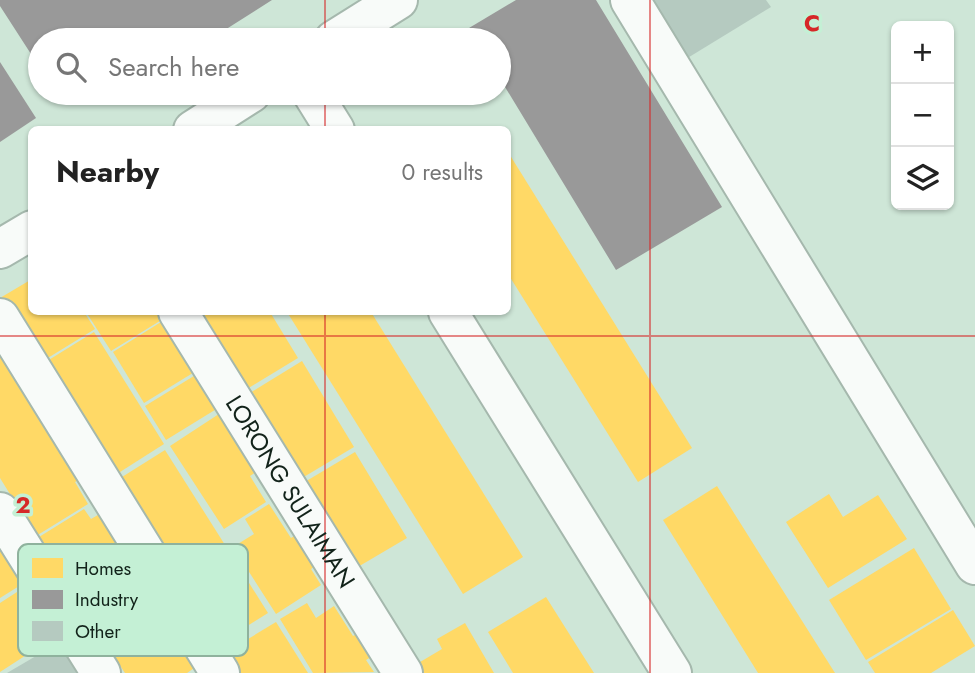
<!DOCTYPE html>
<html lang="en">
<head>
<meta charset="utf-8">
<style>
  :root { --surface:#fff; --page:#f2f2f2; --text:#222; --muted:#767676; --line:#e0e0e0 }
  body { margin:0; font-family:Jost,sans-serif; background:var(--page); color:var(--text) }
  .controls { position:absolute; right:21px; top:21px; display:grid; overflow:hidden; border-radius:10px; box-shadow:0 2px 5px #0004 }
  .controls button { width:63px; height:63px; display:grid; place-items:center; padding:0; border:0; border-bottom:2px solid var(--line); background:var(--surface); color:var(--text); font:35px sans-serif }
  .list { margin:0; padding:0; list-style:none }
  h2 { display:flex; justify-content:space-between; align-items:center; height:91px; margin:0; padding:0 28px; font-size:30px }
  h2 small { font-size:23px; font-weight:400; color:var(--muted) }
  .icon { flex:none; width:38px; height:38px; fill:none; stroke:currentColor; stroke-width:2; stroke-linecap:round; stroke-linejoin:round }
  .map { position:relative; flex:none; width:975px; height:673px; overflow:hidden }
  .search { position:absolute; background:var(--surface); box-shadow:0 2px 5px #0004; left:28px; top:28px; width:483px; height:77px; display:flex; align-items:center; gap:18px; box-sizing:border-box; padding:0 24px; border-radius:38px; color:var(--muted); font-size:26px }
  .panel { position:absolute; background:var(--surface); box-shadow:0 2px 5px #0004; left:28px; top:126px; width:483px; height:189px; border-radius:10px }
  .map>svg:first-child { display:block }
  .homes { fill:#ffd966 }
  .industry { fill:#999 }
  .building { fill:#b5cac0 }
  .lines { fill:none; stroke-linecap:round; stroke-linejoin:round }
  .minor-casing { stroke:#a5b8ad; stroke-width:42 }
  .minor { stroke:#f8fbf9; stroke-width:38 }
  .grid { fill:none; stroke:#d62828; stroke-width:2; stroke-opacity:0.55 }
  .labels { text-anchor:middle; stroke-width:7; stroke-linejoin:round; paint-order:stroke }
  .street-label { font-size:24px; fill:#12231a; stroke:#c4f0d5 }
  .key { fill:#c4f0d5; stroke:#8fb29d; stroke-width:2 }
  .key-label { font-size:19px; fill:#12231a }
  .grid-label { font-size:23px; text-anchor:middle; font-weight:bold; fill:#d62828; stroke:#c4f0d5; stroke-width:7; stroke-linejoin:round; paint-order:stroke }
</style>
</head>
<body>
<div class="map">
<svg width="975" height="673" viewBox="0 0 975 673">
  <rect width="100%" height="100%" fill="#cee6d7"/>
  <g class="homes">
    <path d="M508,152L692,448L638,482L508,274Z"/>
    <path d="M32,279V312H84L95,329L38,364L0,305V298Z"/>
    <path d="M86,312H165L168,316L111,351Z"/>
    <path d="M185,312H270L298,358L237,395Z"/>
    <path d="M287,312H371L523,557L463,594Z"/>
    <path d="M169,317L201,368L144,403L113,352Z"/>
    <path d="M94,332L164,444L109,479L39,366Z"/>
    <path d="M0,341L84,477L75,482L88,504L36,536L0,478Z"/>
    <path d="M302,361L354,447L292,484L240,399Z"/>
    <path d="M202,371L223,405L166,440L145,406Z"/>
    <path d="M225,410L262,468L250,476L266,502L224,529L170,446Z"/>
    <path d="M165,450L268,613L217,645L114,482Z"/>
    <path d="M355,452L407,538L351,571L298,486Z"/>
    <path d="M717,486L768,567L835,673H758L663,520Z"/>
    <path d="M829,494L843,517L878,495L907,539L828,588L786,522Z"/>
    <path d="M269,504L291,538L302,531L321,562L311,569L321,585L276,614L233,547L254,534L245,519Z"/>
    <path d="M84,509L91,519L103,512L143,575L87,611L39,537Z"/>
    <path d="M0,528L32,578L0,598Z"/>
    <path d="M914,548L951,609L866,660L829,600Z"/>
    <path d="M34,581L65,630L0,672V603Z"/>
    <path d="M132,597L144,615L161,605L200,664L187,673H125L92,624Z"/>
    <path d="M546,597L563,624L594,673H513L488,632Z"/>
    <path d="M307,603L316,618L334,606L353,636L364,630L378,653L366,660L374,672L313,673L280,619Z"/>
    <path d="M953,610L975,646L931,673H875L868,662Z"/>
    <path d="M276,622L308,673H231L220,656Z"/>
    <path d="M465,623L494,673H413L410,668L442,649L437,639Z"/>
  </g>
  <g class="industry">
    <path d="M0,0H272L209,40H40V68L0,6Z"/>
    <path d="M516,0H596L722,207L616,270L499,77V40H477L469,28Z"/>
    <path d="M0,62L36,118L0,142Z"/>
    <path d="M99,93H126L107,105Z"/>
  </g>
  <g class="building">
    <path d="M642,0H766L771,7L681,62Z"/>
    <path d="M65,639L86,673H7Z"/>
  </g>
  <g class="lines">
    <g class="minor-casing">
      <g id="minor">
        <path d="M630,0L975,565"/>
        <path d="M334,40L398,0"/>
        <path d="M312,93L335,130"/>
        <path d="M193,130L251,93"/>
        <path d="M0,249L32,230"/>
        <path id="s1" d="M178,312L403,673"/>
        <path d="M448,312L672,673"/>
        <path d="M0,318L220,673"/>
        <path d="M0,512L101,673"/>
      </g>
    </g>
    <use href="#minor" class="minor"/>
  </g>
  <path class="grid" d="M325,0V40M650,0V673M325,93V130M325,312V673M0,336H975"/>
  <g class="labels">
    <g class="street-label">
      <text dy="8" stroke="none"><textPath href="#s1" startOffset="212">LORONG SULAIMAN</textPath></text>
    </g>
  </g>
  <rect x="18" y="544" width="230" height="112" rx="10" class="key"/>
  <rect x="32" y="558" width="31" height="20" fill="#ffd966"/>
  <rect x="32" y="590" width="31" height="19" fill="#999"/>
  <rect x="32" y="621" width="31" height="20" fill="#b5cac0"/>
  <g class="key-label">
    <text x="75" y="575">Homes</text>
    <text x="75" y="606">Industry</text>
    <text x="75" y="638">Other</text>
  </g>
  <g class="grid-label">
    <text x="812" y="31">C</text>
    <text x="23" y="513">2</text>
  </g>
</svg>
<div class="controls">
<button>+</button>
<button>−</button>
<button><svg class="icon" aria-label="layers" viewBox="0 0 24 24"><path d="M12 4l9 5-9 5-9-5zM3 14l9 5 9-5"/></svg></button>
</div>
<div class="search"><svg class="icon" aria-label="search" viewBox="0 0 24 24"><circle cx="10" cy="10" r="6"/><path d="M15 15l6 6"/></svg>Search here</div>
<section class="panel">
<h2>Nearby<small>0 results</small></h2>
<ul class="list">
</ul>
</section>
</div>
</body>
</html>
